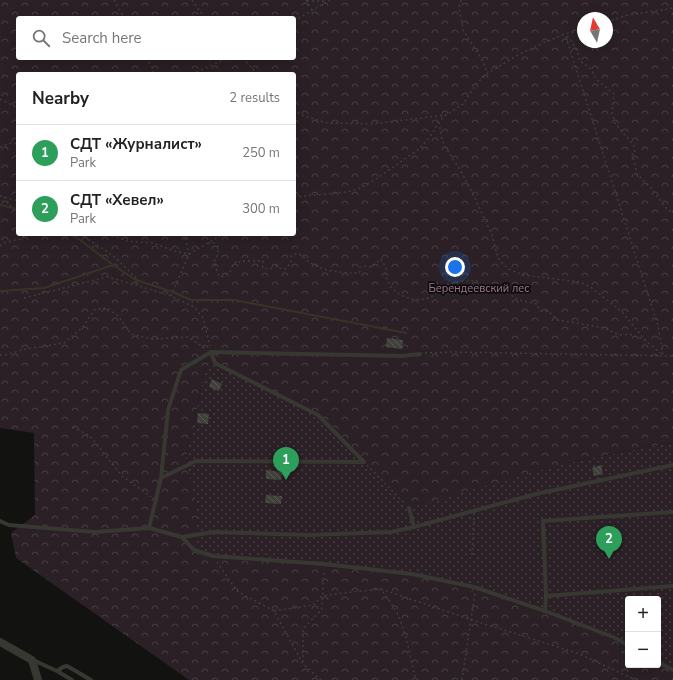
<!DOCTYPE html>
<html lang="en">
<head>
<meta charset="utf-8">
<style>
  :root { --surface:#fff; --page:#f6f6f6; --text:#222; --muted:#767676; --line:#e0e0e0; --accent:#d93025 }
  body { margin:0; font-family:"Nunito Sans",sans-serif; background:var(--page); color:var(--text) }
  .controls { position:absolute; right:12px; bottom:12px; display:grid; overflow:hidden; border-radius:4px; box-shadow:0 4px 16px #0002 }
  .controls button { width:36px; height:36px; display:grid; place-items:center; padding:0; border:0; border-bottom:1px solid var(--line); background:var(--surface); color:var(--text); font:20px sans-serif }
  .compass { position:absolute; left:577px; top:12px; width:36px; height:36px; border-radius:50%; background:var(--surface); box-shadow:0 4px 16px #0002; rotate:351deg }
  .you { position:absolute; left:455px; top:267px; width:14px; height:14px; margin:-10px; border:3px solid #fff; border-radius:50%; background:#1a73e8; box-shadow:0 0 0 6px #1a73e833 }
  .badge { display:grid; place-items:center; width:26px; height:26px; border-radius:50%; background:var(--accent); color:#fff; font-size:13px; font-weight:700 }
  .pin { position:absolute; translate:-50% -33px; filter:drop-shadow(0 1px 2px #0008) }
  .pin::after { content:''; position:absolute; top:21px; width:14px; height:12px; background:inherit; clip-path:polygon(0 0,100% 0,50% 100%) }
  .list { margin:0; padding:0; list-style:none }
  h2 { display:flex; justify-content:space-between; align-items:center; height:52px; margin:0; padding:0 16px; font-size:17px }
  h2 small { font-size:13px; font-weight:400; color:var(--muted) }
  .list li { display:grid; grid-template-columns:26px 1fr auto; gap:12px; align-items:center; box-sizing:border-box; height:56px; padding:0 16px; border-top:1px solid var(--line) }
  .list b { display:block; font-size:15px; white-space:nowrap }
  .list p { margin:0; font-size:13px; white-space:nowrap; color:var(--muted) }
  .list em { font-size:13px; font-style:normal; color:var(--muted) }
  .icon { flex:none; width:22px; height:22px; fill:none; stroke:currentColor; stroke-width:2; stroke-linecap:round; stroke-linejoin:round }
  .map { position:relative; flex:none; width:673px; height:680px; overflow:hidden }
  .search { position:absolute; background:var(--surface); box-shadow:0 4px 16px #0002; left:16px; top:16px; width:280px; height:44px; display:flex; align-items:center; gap:10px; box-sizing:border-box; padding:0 14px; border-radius:4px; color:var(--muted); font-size:15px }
  .panel { position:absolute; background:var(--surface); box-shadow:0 4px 16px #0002; left:16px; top:72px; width:280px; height:164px; border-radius:4px }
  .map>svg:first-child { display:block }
  .grass { fill:url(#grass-dots) }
  .forest { fill:url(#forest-crowns); fill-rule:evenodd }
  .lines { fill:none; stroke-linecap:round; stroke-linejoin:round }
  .stream { stroke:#373426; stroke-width:2 }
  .building { fill:url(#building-back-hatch) }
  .path { stroke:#3e3f37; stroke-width:1.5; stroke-dasharray:2 3; stroke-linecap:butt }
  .service { stroke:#363831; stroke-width:4 }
  .minor { stroke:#363831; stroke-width:8 }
  .labels { text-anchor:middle; stroke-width:3.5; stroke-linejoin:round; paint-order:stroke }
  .park-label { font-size:11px; fill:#a2758f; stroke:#0d0d0c }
</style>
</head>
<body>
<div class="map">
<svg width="673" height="680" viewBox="0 0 673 680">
  <defs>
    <pattern id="grass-dots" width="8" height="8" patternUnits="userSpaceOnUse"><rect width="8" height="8" fill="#2a2026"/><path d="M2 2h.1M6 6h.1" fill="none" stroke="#463e42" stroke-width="1.8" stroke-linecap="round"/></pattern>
    <pattern id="forest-crowns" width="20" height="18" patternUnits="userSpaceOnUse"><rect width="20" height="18" fill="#2a2026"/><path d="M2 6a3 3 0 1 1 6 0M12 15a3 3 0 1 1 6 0" fill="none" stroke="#463e42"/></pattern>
    <pattern id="building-back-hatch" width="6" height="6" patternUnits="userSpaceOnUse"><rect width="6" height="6" fill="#3f413a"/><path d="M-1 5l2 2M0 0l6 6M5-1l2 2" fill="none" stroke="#585a53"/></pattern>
  </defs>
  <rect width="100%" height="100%" fill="#121211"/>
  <path class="grass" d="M215,363L566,463L673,442V670L658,662V599H628V645L213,556L194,550L186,458L206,367Z"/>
  <path class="forest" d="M0,0H673V442L566,463L409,508L318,415L215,363L206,367L186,458L198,516L194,549L213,556L412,574L474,587L545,611L628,645V665H658V662L673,670V680H189L16,558L11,533L35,515L34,433L0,428ZM18,18H294V58H18ZM583,18H607V42H583ZM18,74H294V234H18Z"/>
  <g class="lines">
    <g class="stream">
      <path d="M0,205L18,209"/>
      <path d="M71,234L80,240L113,265L136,280L173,292L191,300H234L406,333"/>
      <path d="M0,291L44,288L113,265"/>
    </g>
  </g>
  <g class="building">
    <path d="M387,338L403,340L402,349L386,347Z"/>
    <path d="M212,379L222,384L219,391L209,387Z"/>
    <path d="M198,413L209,414L208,424L197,423Z"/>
    <path d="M601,465L603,474L594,476L592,468Z"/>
    <path d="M266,470L282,472L281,480L266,479Z"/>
    <path d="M266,495L282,496L281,504L265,503Z"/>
  </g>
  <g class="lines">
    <g class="path">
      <path d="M114,0L124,18"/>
      <path d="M192,0L205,18"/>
      <path d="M306,0L312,10"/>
      <path d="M461,0L459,7L463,30L481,58L488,73"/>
      <path d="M307,1H326"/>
      <path d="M294,21L330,0"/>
      <path d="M607,22L628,15L673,8"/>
      <path d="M567,36C573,42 578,52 580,61L590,68L597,80L614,94L612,113L615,123L634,146L635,151L632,153L637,174L651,188L666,208L673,213"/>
      <path d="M146,58L152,67L153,74"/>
      <path d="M243,58L257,74"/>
      <path d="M192,74L228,58"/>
      <path d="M0,99L18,108"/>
      <path d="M294,109L301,115L327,123L372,124L446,115"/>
      <path d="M439,122L442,140L446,148L462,173L472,192L492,235L498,258L504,265L509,269L523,275L580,282L592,288L622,312L646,341L663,355L658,326L565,34"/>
      <path d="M0,147L11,143L18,144"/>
      <path d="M0,196L18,201"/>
      <path d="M4,197L18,216"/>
      <path d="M294,197L347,192L361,188L379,177L419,149L430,137L439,122L443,117L463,104L477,83L488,73L518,55L543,43L565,34L583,29"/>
      <path d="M80,234L115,257L136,278V285"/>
      <path d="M107,234L127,241L153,243L174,251L189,254L223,234"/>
      <path d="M208,243H214L218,247V254L214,262L218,274L221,277L230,272L233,265L236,262L239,263L240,261H263L262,265L263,268L270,269L276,266L280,268L285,269L291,263V256L295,254L302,255C314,271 340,273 359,273L360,271V267L364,266L372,267L381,259L386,268L385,276C388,280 389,284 391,287C399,297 416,302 428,298C435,296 437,291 442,287C447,283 454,284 460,281H466L476,280L481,286L489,291L501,292L509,294L519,300L537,304L540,311H546L550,313L558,320L604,328L617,334L623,335L629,334L637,337L641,338L645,340"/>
      <path d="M0,246L6,242L21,239L26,234"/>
      <path d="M171,296L189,254L184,234"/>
      <path d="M24,298L107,277L136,285L171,296L194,307L203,318L210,346"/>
      <path d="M425,353L453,352L673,356"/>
      <path d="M0,355H5L26,349L64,343L83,327L94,310L107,308L118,316L131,334L152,339L188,337L206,349"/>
      <path d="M73,427L90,436L122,476L151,497"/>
      <path d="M367,465L405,504"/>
      <path d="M472,555L474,517"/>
      <path d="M217,562L237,591L274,611L303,664L321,680H323"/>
      <path d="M381,589L472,620L577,653L636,680"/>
      <path d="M274,611L313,605L322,596L334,594L381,589C386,597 393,605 397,613C407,634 410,658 416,680"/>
      <path d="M303,662V629L322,609L324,569"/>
      <path d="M462,680L475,593"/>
    </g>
    <g class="service">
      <path d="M211,352L402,356L420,354"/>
      <path d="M161,478L196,461L364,462"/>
      <path d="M409,508L414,527"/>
      <path d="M0,521L9,525L95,532L149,528L182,537L214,532L309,535L391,532L414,527L536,494L673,465"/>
      <path d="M149,528L161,478L168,410L181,370L211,352L215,363L318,415L364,462"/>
      <path d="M182,537L194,550L213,556L324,564L412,574L474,587L545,611L613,637L628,645"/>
      <path d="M546,596L673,586"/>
      <path d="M545,611L546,596L543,521L673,512"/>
      <path d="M33,660L57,671L72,680"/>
      <path d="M658,662L673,670"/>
      <path d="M57,671L63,667L67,666L91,680"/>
    </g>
    <path class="minor" d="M0,642L32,660L38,680"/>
  </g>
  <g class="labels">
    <g class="park-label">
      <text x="479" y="292">Берендеевский лес</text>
    </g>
  </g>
</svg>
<div class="controls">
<button>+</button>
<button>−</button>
</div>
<svg class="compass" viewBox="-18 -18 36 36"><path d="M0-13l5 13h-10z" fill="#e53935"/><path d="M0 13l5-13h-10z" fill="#767676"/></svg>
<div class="you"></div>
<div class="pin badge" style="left:286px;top:480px;background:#2e9e5b">1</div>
<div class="pin badge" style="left:609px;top:559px;background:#2e9e5b">2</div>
<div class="search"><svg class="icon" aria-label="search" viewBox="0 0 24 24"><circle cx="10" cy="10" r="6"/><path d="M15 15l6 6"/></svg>Search here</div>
<section class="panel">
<h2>Nearby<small>2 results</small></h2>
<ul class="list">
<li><span class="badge" style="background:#2e9e5b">1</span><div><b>СДТ «Журналист»</b><p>Park</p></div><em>250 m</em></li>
<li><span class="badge" style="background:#2e9e5b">2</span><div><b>СДТ «Хевел»</b><p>Park</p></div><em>300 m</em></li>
</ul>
</section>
</div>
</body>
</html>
